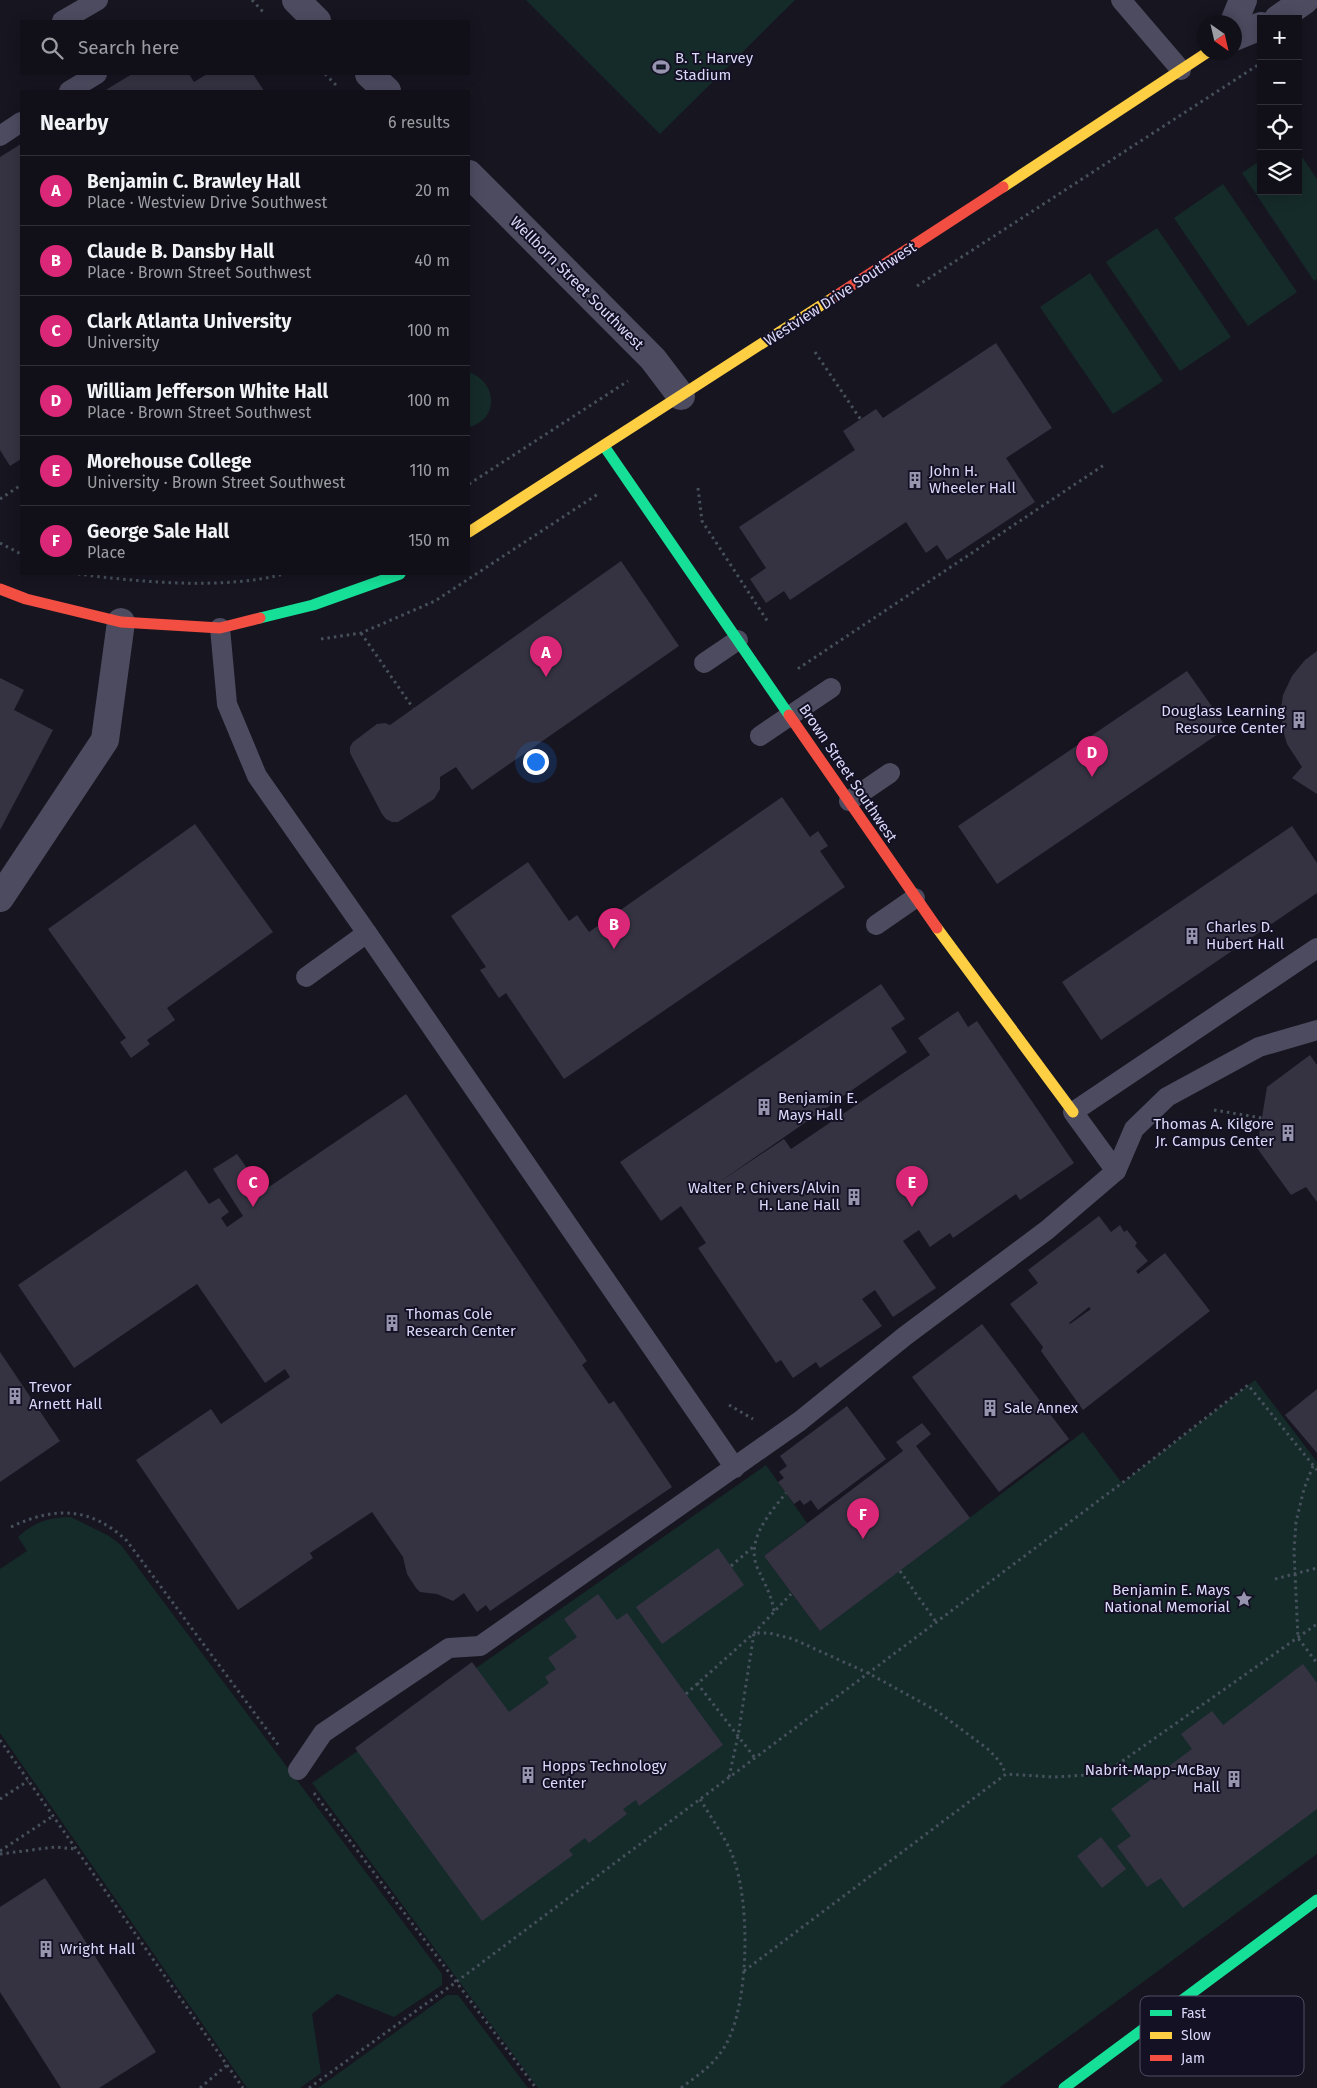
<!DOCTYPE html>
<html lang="en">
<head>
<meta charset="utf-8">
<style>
  :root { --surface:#111018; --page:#1a1921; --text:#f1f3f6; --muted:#9c9da2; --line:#303037; --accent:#db2777 }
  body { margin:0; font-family:"Fira Sans",sans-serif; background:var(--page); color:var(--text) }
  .controls { position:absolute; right:15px; top:15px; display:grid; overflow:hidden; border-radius:0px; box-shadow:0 2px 12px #0003 }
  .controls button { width:45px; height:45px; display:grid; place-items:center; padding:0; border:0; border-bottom:1px solid var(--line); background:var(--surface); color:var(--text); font:25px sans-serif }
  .compass { position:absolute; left:1197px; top:15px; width:45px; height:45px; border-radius:50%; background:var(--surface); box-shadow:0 2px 12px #0003; rotate:146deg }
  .you { position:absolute; left:535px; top:761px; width:18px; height:18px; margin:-12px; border:4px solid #fff; border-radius:50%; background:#1a73e8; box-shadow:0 0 0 8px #1a73e833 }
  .badge { display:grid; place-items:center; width:32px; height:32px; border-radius:50%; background:var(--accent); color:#fff; font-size:16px; font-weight:700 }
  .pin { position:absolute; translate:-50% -41px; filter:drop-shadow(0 1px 2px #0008) }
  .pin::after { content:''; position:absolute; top:26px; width:18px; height:15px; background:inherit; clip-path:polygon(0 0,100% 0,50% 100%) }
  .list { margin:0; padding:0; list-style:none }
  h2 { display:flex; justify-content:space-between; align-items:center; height:65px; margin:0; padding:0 20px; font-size:21px }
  h2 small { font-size:16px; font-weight:400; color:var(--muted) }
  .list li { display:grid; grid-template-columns:32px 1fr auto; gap:15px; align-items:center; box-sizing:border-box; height:70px; padding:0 20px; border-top:1px solid var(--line) }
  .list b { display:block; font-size:19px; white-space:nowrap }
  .list p { margin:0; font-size:16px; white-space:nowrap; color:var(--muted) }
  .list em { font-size:16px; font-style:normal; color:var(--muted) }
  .icon { flex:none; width:28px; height:28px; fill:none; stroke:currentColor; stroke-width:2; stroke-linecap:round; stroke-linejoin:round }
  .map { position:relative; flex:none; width:1317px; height:2088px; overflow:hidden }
  .search { position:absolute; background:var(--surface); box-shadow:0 2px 12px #0003; left:20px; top:20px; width:450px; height:55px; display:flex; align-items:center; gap:12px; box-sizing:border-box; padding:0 18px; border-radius:0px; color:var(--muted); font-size:19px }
  .panel { position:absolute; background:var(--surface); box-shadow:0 2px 12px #0003; left:20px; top:90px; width:450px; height:485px; border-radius:0px }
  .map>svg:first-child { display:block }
  .green { fill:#152b2a }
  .building { fill:#353342; fill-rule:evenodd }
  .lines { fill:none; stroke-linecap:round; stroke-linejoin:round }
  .path { stroke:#46515c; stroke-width:3; stroke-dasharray:2.5 4; stroke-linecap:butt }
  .lane { stroke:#4c4b60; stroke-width:20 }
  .street { stroke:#4c4b60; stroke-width:28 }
  .fast { stroke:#16e098; stroke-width:11 }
  .slow { stroke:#ffcf43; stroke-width:11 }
  .jam { stroke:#f24e42; stroke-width:11 }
  .labels { text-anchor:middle; stroke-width:4; stroke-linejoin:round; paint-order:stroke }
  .poi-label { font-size:15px; fill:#dbd8fb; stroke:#141124; text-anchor:start }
  .street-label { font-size:15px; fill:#dbd8fb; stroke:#141124 }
  .key { fill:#141124; stroke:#504d64; stroke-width:1 }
  .key-label { font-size:14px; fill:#dbd8fb }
</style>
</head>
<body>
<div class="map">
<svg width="1317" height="2088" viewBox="0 0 1317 2088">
  <rect width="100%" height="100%" fill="#171520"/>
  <g class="green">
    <path d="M526,0H795L660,134Z"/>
    <path d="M1298,151L1317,179V279L1314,281L1242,173L1261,160V191H1298Z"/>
    <path d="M1223,184L1297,292L1248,326L1174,218Z"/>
    <path d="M1157,228L1231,337L1180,371L1106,262Z"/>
    <path d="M1090,273L1163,381L1113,414L1040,307Z"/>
    <path d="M469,372C497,382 500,419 469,427Z"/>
    <path d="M1255,1380L1317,1462V1854L999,2088H538L312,1783L766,1465L807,1523L764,1556L820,1631L1083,1432L1122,1483Z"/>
    <path d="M71,1517L109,1536L121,1545L442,1974V1985L394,2017L337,1994L312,2014L321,2073L300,2088H247L0,1733V1569L27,1551L18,1537C36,1521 47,1518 71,1517Z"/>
    <path d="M447,1995H458L528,2088H318Z"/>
  </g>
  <g class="building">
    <path d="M132,74H189L194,82L207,74H253L264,91H104Z"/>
    <path d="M21,144V459L10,466L0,450V157Z"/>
    <path d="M996,343L1052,428L1006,458L1035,502L947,560L937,545L926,553L906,522L790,600L784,591L766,603L750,579L766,568L739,527L855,450L843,431L876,409L883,418Z"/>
    <path d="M621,561L679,646L472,790L456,767L440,777V789L434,799L398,822H392L386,819L382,814L350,753V747L353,742L377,724L385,723L390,725Z"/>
    <path d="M1317,651V794L1292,778L1302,767L1287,744L1283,730L1281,709L1283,695L1292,676L1305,660Z"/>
    <path d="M1187,671L1227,728L997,884L958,826Z"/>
    <path d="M0,678L24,690L14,710L53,730L0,830Z"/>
    <path d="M782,797L810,837L818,831L828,846L820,851L845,887L564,1079L506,993L499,998L480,970L486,967L451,916L528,862L569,921L577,915L589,932Z"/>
    <path d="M195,824L273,932L167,1008L175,1020L147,1040L150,1044L131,1058L120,1042L126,1038L48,929Z"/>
    <path d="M1292,826L1317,863V893L1101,1040L1062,982Z"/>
    <path d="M881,984L905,1019L891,1028L907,1052L715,1185L784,1139L791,1149L930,1055L918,1038L958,1011L968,1027L977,1021L1074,1163L1020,1200L1016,1194L953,1238L950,1233L930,1247L919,1230L903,1241L936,1288L893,1317L875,1290L862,1299L882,1326L820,1368L816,1362L793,1378L781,1360L776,1363L698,1248L706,1243L681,1206L661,1221L620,1162Z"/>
    <path d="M1310,1055L1317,1065V1202L1306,1187L1291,1195L1257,1148L1267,1087Z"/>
    <path d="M406,1094L587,1361L582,1365L609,1404L614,1401L672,1487L490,1611L486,1605L477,1612L464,1593L453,1601L437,1594L420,1592L416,1588L407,1574L403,1557L372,1512L310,1553L313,1558L238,1610L136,1460L211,1409L221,1424L290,1377L285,1369L265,1383L197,1284L74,1368L18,1285L186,1170L209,1204L219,1198L229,1212L221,1218L227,1227L243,1216L213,1169L237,1154L263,1191Z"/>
    <path d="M1099,1216L1111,1232L1120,1225L1124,1232L1127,1230L1137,1243L1135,1246L1148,1261L1136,1271L1138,1274L1165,1253L1210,1311L1083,1410L1041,1351L1043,1347L1010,1304L1038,1283L1028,1270ZM1089,1307L1091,1309L1070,1324L1069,1323Z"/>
    <path d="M982,1324L1069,1439L999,1492L912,1377Z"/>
    <path d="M0,1352L60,1441L0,1482Z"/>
    <path d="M1317,1389V1453L1285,1415Z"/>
    <path d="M847,1406L886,1459L818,1510L811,1500L804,1505L800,1500L794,1504L778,1482L784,1478L779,1472L787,1466L780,1456Z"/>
    <path d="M922,1423L931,1434L916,1446L970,1518L820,1631L764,1556L903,1451L896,1442Z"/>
    <path d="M718,1548L744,1585L662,1644L636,1607Z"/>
    <path d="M598,1594L617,1620L627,1613L723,1745L639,1806L636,1800L623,1809L627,1814L589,1843L585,1838L569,1850L573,1855L482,1921L355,1748L472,1662L509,1712L549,1683L545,1677L556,1669L548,1658L577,1637L564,1619Z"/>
    <path d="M1303,1664L1317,1683V1809L1183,1908L1161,1878L1147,1887L1117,1846L1131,1836L1111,1809L1192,1749L1181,1734L1212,1711L1223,1725Z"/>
    <path d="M1101,1837L1126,1869L1102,1888L1077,1856Z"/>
    <path d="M45,1878L156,2052L99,2088H61L0,1992V1907Z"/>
  </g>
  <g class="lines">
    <g class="path">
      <path d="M252,0L265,14"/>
      <path d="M325,74L337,86"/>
      <path d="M917,286L1258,65"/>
      <path d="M815,352L861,420"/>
      <path d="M469,484L628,381"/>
      <path d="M698,488L702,521L768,622"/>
      <path d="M0,499L21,485"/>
      <path d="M0,543L21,554"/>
      <path d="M78,574C139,582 224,590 284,574"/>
      <path d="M361,633L413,708"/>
      <path d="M321,639L361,633L435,601L598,494"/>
      <path d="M798,667L799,668L1104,465"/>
      <path d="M1214,1110L1262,1118"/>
      <path d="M729,1405L753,1419"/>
      <path d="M1313,1466L1304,1489L1296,1522L1294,1551L1298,1638L1317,1663"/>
      <path d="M11,1527C55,1506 91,1507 127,1541L279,1746"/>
      <path d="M731,1566L753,1547"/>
      <path d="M900,1571L936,1622"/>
      <path d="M1275,1579L1317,1568"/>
      <path d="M774,1611C771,1593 764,1583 757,1567C746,1539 770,1513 786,1493"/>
      <path d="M697,1683L755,1758"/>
      <path d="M686,1694L754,1633L791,1594"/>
      <path d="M0,1740L243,2088"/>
      <path d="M729,1777L738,1736L754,1633H769L793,1639L868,1673L937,1711L989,1750L1000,1762L1006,1774"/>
      <path d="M314,1793L536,2088"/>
      <path d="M0,1799L28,1781"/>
      <path d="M0,1851L53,1816"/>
      <path d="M0,1854L55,1847L75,1849"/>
      <path d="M744,1971L1006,1774L1054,1777L1104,1774L1317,1624"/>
      <path d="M200,2088L227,2065"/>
      <path d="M309,2088L452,1985L1122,1483L1248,1385L1317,1470"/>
      <path d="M681,2088C698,2075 714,2065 725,2046C750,2004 751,1897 731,1852C723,1834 710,1816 700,1799"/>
    </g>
    <g class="lane">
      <path d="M1121,0L1181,70"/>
      <path d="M62,21L98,0"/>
      <path d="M69,91L97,74"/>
      <path d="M0,136L21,122"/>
      <path d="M220,628L227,704L257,776L367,933L735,1468"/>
      <path d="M704,663L738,640"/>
      <path d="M760,736L831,688"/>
      <path d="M849,801L890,773"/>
      <path d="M876,925L915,898"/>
      <path d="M306,977L367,933"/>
      <path d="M1116,1171L1134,1129L1167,1097L1259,1047L1317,1030"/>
      <path d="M298,1770L323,1733L449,1648L480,1646L800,1421L905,1336L1047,1230L1116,1171L1073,1112L1317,948"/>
    </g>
    <g class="street">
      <path d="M296,0L317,21"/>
      <path d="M1278,19L1305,0"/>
      <path d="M1234,22L1243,0"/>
      <path d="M1234,37L1261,26"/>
      <path d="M369,74L387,91"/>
      <path d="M469,174L653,359L681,396"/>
      <path d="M0,898L105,740L121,622"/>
    </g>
    <g class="fast">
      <path d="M604,446L789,715"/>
      <path d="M260,618L313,605L400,574"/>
      <path d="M1064,2088L1317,1900"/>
    </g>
    <g class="slow">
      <path d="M1003,187L1208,52"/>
      <path d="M469,532L834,297"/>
      <path d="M937,928L1073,1112"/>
    </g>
    <g class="jam">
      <path d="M834,297L1003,187"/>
      <path d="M0,589L26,599L121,622L220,628L260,618"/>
      <path d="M789,715L937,928"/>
    </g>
  </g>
  <defs>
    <g id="stadium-bare" transform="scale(1.35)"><path d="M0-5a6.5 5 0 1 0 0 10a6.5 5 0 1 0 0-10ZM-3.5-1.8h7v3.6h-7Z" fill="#9694ae" stroke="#141124" stroke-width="2.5" paint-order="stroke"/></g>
    <g id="building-bare" transform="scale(1.35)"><path d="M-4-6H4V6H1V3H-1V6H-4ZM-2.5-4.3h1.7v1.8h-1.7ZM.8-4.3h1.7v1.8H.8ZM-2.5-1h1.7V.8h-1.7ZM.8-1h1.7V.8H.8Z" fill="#9694ae" stroke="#141124" stroke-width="2.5" paint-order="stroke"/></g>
    <g id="sight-bare" transform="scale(1.35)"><path d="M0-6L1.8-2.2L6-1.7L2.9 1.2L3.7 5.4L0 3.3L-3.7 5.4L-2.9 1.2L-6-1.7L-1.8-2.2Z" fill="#9694ae" stroke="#141124" stroke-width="2.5" paint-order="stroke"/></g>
  </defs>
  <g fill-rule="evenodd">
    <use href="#stadium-bare" x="661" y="67"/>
    <use href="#building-bare" x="915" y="480"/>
    <use href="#building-bare" x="1299" y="720"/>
    <use href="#building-bare" x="1192" y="936"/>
    <use href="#building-bare" x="764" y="1107"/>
    <use href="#building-bare" x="1288" y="1133"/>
    <use href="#building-bare" x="854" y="1197"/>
    <use href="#building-bare" x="392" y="1323"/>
    <use href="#building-bare" x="15" y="1396"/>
    <use href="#building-bare" x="990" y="1408"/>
    <use href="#sight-bare" x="1244" y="1599"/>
    <use href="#building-bare" x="528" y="1775"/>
    <use href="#building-bare" x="1234" y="1779"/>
    <use href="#building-bare" x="46" y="1949"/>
  </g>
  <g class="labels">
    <g class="poi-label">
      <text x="675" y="63">B. T. Harvey<tspan x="675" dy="17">Stadium</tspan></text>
      <text x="929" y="476">John H.<tspan x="929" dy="17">Wheeler Hall</tspan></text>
      <text x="1285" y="716" text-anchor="end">Douglass Learning<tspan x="1285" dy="17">Resource Center</tspan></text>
      <text x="1206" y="932">Charles D.<tspan x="1206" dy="17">Hubert Hall</tspan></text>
      <text x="778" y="1103">Benjamin E.<tspan x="778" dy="17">Mays Hall</tspan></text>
      <text x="1274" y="1129" text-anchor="end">Thomas A. Kilgore<tspan x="1274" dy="17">Jr. Campus Center</tspan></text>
      <text x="840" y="1193" text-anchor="end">Walter P. Chivers/Alvin<tspan x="840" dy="17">H. Lane Hall</tspan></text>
      <text x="406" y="1319">Thomas Cole<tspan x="406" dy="17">Research Center</tspan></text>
      <text x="29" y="1392">Trevor<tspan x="29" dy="17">Arnett Hall</tspan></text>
      <text x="1004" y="1413">Sale Annex</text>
      <text x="1230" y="1595" text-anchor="end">Benjamin E. Mays<tspan x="1230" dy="17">National Memorial</tspan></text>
      <text x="542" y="1771">Hopps Technology<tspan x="542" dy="17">Center</tspan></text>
      <text x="1220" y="1775" text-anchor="end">Nabrit-Mapp-McBay<tspan x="1220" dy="17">Hall</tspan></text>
      <text x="60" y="1954">Wright Hall</text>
    </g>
    <g class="street-label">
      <text transform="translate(577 283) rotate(45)" y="5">Wellborn Street Southwest</text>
      <text transform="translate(840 294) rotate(-33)" y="5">Westview Drive Southwest</text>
      <text transform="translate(848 773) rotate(56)" y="5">Brown Street Southwest</text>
    </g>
  </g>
  <rect x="1140" y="1996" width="164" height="80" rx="8" class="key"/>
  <rect x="1150" y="2010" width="22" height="6" fill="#16e098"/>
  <rect x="1150" y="2032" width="22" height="7" fill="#ffcf43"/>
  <rect x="1150" y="2055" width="22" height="6" fill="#f24e42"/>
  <g class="key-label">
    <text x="1181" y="2018">Fast</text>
    <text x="1181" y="2040">Slow</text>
    <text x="1181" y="2063">Jam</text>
  </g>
</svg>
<div class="controls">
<button>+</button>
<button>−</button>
<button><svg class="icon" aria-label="locate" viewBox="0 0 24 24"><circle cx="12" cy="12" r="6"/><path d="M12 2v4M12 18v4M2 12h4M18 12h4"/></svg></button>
<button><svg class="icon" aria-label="layers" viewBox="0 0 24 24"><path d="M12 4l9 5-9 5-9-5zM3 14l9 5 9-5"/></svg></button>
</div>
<svg class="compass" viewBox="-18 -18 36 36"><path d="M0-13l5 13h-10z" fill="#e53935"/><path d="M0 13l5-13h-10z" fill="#9c9da2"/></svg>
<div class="you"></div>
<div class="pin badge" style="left:546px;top:677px">A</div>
<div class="pin badge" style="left:614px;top:949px">B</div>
<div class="pin badge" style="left:253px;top:1207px">C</div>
<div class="pin badge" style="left:1092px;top:777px">D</div>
<div class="pin badge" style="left:912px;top:1207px">E</div>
<div class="pin badge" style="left:863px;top:1539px">F</div>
<div class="search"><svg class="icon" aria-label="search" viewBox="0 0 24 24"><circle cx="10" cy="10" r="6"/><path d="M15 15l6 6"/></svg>Search here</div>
<section class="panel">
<h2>Nearby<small>6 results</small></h2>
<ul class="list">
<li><span class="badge">A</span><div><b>Benjamin C. Brawley Hall</b><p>Place · Westview Drive Southwest</p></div><em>20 m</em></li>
<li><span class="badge">B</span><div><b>Claude B. Dansby Hall</b><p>Place · Brown Street Southwest</p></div><em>40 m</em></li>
<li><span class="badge">C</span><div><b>Clark Atlanta University</b><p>University</p></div><em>100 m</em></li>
<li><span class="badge">D</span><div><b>William Jefferson White Hall</b><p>Place · Brown Street Southwest</p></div><em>100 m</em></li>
<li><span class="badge">E</span><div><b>Morehouse College</b><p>University · Brown Street Southwest</p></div><em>110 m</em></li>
<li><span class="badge">F</span><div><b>George Sale Hall</b><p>Place</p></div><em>150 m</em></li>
</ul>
</section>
</div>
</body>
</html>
